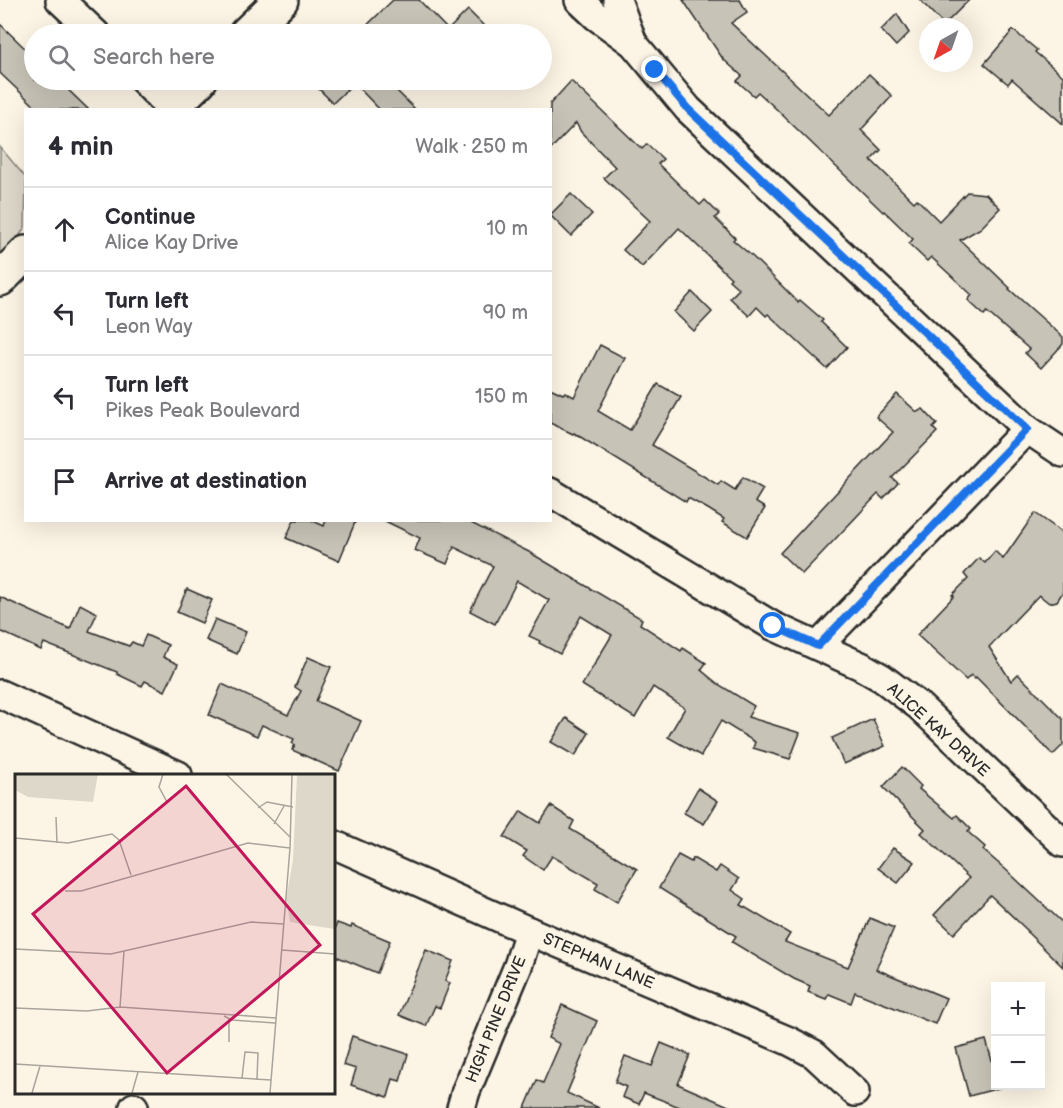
<!DOCTYPE html>
<html lang="en">
<head>
<meta charset="utf-8">
<style>
  :root { --surface:#fff; --page:#f2f2f3; --text:#2b2b33; --muted:#7c7c81; --line:#e1e1e2 }
  body { margin:0; font-family:"Balsamiq Sans",sans-serif; background:var(--page); color:var(--text) }
  .controls { position:absolute; right:18px; bottom:18px; display:grid; overflow:hidden; border-radius:0px; box-shadow:0 6px 24px #0002 }
  .controls button { width:54px; height:54px; display:grid; place-items:center; padding:0; border:0; border-bottom:2px solid var(--line); background:var(--surface); color:var(--text); font:30px sans-serif }
  .compass { position:absolute; left:919px; top:18px; width:54px; height:54px; border-radius:50%; background:var(--surface); box-shadow:0 6px 24px #0002; rotate:220deg }
  .stop { position:absolute; width:18px; height:18px; margin:-14px; border:4px solid #1a73e8; border-radius:50%; background:#fff }
  .stop.end { background:#1a73e8; border-color:#fff; box-shadow:0 2px 6px #0008 }
  .list { margin:0; padding:0; list-style:none }
  h2 { display:flex; justify-content:space-between; align-items:center; height:78px; margin:0; padding:0 24px; font-size:26px }
  h2 small { font-size:20px; font-weight:400; color:var(--muted) }
  .list li { display:grid; grid-template-columns:39px 1fr auto; gap:18px; align-items:center; box-sizing:border-box; height:84px; padding:0 24px; border-top:2px solid var(--line) }
  .list b { display:block; font-size:22px; white-space:nowrap }
  .list p { margin:0; font-size:20px; white-space:nowrap; color:var(--muted) }
  .list em { font-size:20px; font-style:normal; color:var(--muted) }
  .icon { flex:none; width:33px; height:33px; fill:none; stroke:currentColor; stroke-width:2; stroke-linecap:round; stroke-linejoin:round }
  .map { position:relative; flex:none; width:1063px; height:1108px; overflow:hidden }
  .search { position:absolute; background:var(--surface); box-shadow:0 6px 24px #0002; left:24px; top:24px; width:528px; height:66px; display:flex; align-items:center; gap:15px; box-sizing:border-box; padding:0 21px; border-radius:33px; color:var(--muted); font-size:22px }
  .panel { position:absolute; background:var(--surface); box-shadow:0 6px 24px #0002; left:24px; top:108px; width:528px; height:414px; border-radius:0px }
  .map>svg:first-child { display:block }
  .green { fill:#ded8ca; stroke:#84827a; stroke-width:1.5 }
  .building { fill:#c8c3b7; stroke:#2b2b2b; stroke-width:1.5 }
  .lines { fill:none; stroke-linecap:round; stroke-linejoin:round }
  .street-casing { stroke:#2b2b2b; stroke-width:32 }
  .secondary-casing { stroke:#2b2b2b; stroke-width:38 }
  .street { stroke:#fcf5e5; stroke-width:27 }
  .secondary { stroke:#fcf5e5; stroke-width:33 }
  .route { stroke:#1a73e8; stroke-width:8 }
  .labels { text-anchor:middle; stroke-width:6; stroke-linejoin:round; paint-order:stroke }
  .street-label { font-size:16px; fill:#2b2b2b; stroke:#fcf5e5 }
  .inset-road { fill:none; stroke:#a8a49b; stroke-width:1.5 }
  .view { fill:#c2185b; fill-opacity:0.15; stroke:#c2185b; stroke-width:3 }
  .inset-edge { fill:none; stroke:#2b2b2b; stroke-width:3 }
</style>
</head>
<body>
<div class="map">
<svg width="1063" height="1108" viewBox="0 0 1063 1108">
  <rect width="100%" height="100%" fill="#fcf5e5"/>
  <filter id="ink" filterUnits="userSpaceOnUse"><feTurbulence type="fractalNoise" baseFrequency=".0167" numOctaves="2"/><feDisplacementMap in="SourceGraphic" scale="12" xChannelSelector="R" yChannelSelector="G"/><feConvolveMatrix kernelMatrix="1 2 1 2 8 2 1 2 1" color-interpolation-filters="sRGB"/></filter>
  <g filter="url(#ink)">
    <path class="green" d="M0,147L26,178L25,227L0,268Z"/>
    <g class="building">
      <path d="M393,0H419L448,30L468,10L492,34H358Z"/>
      <path d="M683,0H740L747,12L731,23L829,115L869,74L892,96L861,130L881,150L871,160L914,202L917,199L939,221L967,192L986,194L1000,208L981,228L960,240L1010,288L1009,289L1063,337V344L1041,368L1025,353L1029,349L987,312L984,315L974,306L968,300L972,295L931,257L927,261L909,244L913,239L884,211L883,212L771,104L758,92L754,96L737,81L742,76L723,59Z"/>
      <path d="M920,0H969L944,25Z"/>
      <path d="M897,14L909,33L896,46L881,30Z"/>
      <path d="M0,24L34,57V80H58L89,110H39L3,76L0,73Z"/>
      <path d="M1013,30L1037,50L1035,52L1063,76V124L1012,79L1008,84L984,64Z"/>
      <path d="M310,80H386L416,110H380L354,83L333,103Z"/>
      <path d="M571,81L642,149L647,144L663,159L658,164L700,205L705,200L719,214L715,218L735,238L733,240L753,257L798,302L800,300L823,320L821,322L847,347L827,369L768,314L766,316L757,307L749,316L730,298L739,289L729,280L731,278L679,228L642,267L623,250L650,221L604,178L615,167L581,132L576,123L550,150V104Z"/>
      <path d="M571,194L592,214L571,236L550,215Z"/>
      <path d="M692,292L712,312L694,331L674,312Z"/>
      <path d="M600,345L625,358L598,411L630,430L658,384L681,397L652,445L718,485L721,481L735,490L743,477L763,489L755,502L765,508L747,537L722,522L724,519L708,509L688,498L686,502L574,433L573,434L550,423V388L563,394L565,392L574,397Z"/>
      <path d="M897,394L917,412L923,409L937,424L933,428L937,432L892,478L898,483L883,499L878,494L802,574L780,553L893,432L876,417Z"/>
      <path d="M1035,513L1063,533V592L1057,601L1049,603L1039,595L989,647L1011,681L1018,674L1063,719V745L1053,755L976,677L975,679L971,675L966,680L917,635L954,596L952,595L968,579L964,574L979,558L985,563L995,551L1003,559Z"/>
      <path d="M294,520H311L324,526L326,520H356L339,561L286,538Z"/>
      <path d="M383,520H465L529,552L642,619L640,624L681,651L683,648L706,663L701,670L718,684L754,706L748,717L800,733L790,759L753,748L755,742L721,721L701,756L668,737L685,708L653,687L635,718L582,685L612,635L581,616L560,654L539,643L540,641L529,636L549,600L517,581L495,624L470,611L493,566L454,547L447,564L415,550L420,538Z"/>
      <path d="M187,589L212,600L202,623L177,612Z"/>
      <path d="M0,597L70,629L80,604L97,613L89,631L129,646L132,642L141,646L146,635L168,645L163,657L178,664L165,691L145,681L142,686L117,674V672L44,643L41,650L0,631Z"/>
      <path d="M215,619L246,632L237,654L206,640Z"/>
      <path d="M308,657L331,667L316,701L361,721L339,771L292,750L295,745L292,743L294,739L262,725L257,736L209,715L222,684L288,715L301,691L295,687Z"/>
      <path d="M566,718L589,733L575,756L551,742Z"/>
      <path d="M873,719L885,746L844,764L832,738Z"/>
      <path d="M902,767L921,786L919,789L954,818L957,815L971,829L968,832L985,847L983,850L1004,868L1063,923V967L1027,932L1028,931L990,895L954,934L934,915L969,878L921,833L925,829L883,787Z"/>
      <path d="M698,788L718,801L704,824L684,813Z"/>
      <path d="M551,806L574,821L570,829L637,869L617,902L595,889L598,883L552,856L543,870L523,856L527,851L504,837L521,811L540,823Z"/>
      <path d="M893,848L915,862L898,883L878,868Z"/>
      <path d="M678,855L691,862L693,858L716,872L720,866L739,879L732,890L745,899L741,905L790,934L785,942L848,967L870,918L894,928L876,969L946,998L935,1024L855,992L851,1003L829,994L826,999L808,992L810,986L794,979L732,942L736,936L659,888Z"/>
      <path d="M337,923L351,928L352,925L390,941L377,973L333,955V933Z"/>
      <path d="M426,950L453,961L445,981L450,983L440,1008L435,1006L426,1026L399,1015Z"/>
      <path d="M562,1005L597,1021L567,1093L599,1108H525L537,1080L543,1083L560,1044L548,1038Z"/>
      <path d="M352,1036L408,1054L400,1081L393,1079L388,1097L351,1085L356,1069L343,1065Z"/>
      <path d="M986,1040L996,1075V1086H998L999,1088L969,1096L956,1048Z"/>
      <path d="M661,1043L690,1055L678,1084L733,1108H682L644,1093L639,1104L622,1097L626,1087L615,1082L625,1056L652,1066Z"/>
    </g>
    <g class="lines">
      <g class="street-casing">
        <g id="street">
          <path d="M60,0L96,34"/>
          <path d="M579,0L596,16L633,43L688,109L1027,429L1063,453"/>
          <path d="M617,0L633,43"/>
          <path d="M143,80L170,108"/>
          <path d="M550,492L773,626L861,666L882,678L919,706L1063,843"/>
          <path d="M818,646L1027,429"/>
          <path d="M0,694L178,775"/>
          <path d="M333,844L529,931L789,1041L814,1054L855,1092"/>
          <path d="M134,1107V1108"/>
          <path d="M461,1108L466,1091L518,966L529,931"/>
        </g>
      </g>
      <g class="secondary-casing">
        <g id="secondary">
          <path d="M246,34L281,0"/>
          <path d="M169,110L200,80"/>
          <path d="M0,279L26,253"/>
        </g>
      </g>
      <use href="#street" class="street"/>
      <use href="#secondary" class="secondary"/>
    </g>
  </g>
  <g class="lines" filter="url(#ink)">
    <path class="route" d="M655,70L688,109L1027,429L818,646L773,626"/>
  </g>
  <g class="labels">
    <g class="street-label">
      <text transform="translate(939 729) rotate(42)" y="6">ALICE KAY DRIVE</text>
      <text transform="translate(599 960) rotate(23)" y="6">STEPHAN LANE</text>
      <text transform="translate(495 1019) rotate(-68)" y="6">HIGH PINE DRIVE</text>
    </g>
  </g>
  <g transform="translate(15 774)">
    <rect width="320" height="320" fill="#fcf5e5"/>
    <path d="M0,0H83L78,28L13,23L0,16ZM282,0H319V155L275,148L271,125L278,86Z" fill="#ded8ca"/>
    <path class="inset-road" d="M148,0L144,13L152,28M211,0L276,64M243,34L252,28L278,33M41,43L42,69M259,50L269,32M0,64L53,69L97,60L104,66L116,101M50,117H66L233,69L275,74M0,175L96,180L236,148L269,150M267,176L320,180M320,215V286M105,233L109,177M0,234L72,237L105,233L261,244M209,242L217,246L260,249M214,268V245M0,290L256,306M227,304L230,278L243,279L242,305M17,319L25,292M117,319L123,298M255,319L275,74L277,0"/>
    <path class="view" d="M171,12L305,171L152,299L18,140Z"/>
    <rect width="320" height="320" class="inset-edge"/>
  </g>
</svg>
<div class="controls">
<button>+</button>
<button>−</button>
</div>
<svg class="compass" viewBox="-18 -18 36 36"><path d="M0-13l5 13h-10z" fill="#e53935"/><path d="M0 13l5-13h-10z" fill="#7c7c81"/></svg>
<div class="stop" style="left:773px;top:626px"></div>
<div class="stop end" style="left:655px;top:70px"></div>
<div class="search"><svg class="icon" aria-label="search" viewBox="0 0 24 24"><circle cx="10" cy="10" r="6"/><path d="M15 15l6 6"/></svg>Search here</div>
<section class="panel">
<h2>4 min<small>Walk · 250 m</small></h2>
<ul class="list">
<li><svg class="icon" aria-label="ahead" viewBox="0 0 24 24"><path d="M12 20V5M6 11l6-6 6 6"/></svg><div><b>Continue</b><p>Alice Kay Drive</p></div><em>10 m</em></li>
<li><svg class="icon" aria-label="left" viewBox="0 0 24 24"><path d="M17 20v-9H6M10 6l-5 5 5 5"/></svg><div><b>Turn left</b><p>Leon Way</p></div><em>90 m</em></li>
<li><svg class="icon" aria-label="left" viewBox="0 0 24 24"><path d="M17 20v-9H6M10 6l-5 5 5 5"/></svg><div><b>Turn left</b><p>Pikes Peak Boulevard</p></div><em>150 m</em></li>
<li><svg class="icon" aria-label="arrive" viewBox="0 0 24 24"><path d="M6 21V4h12l-3 4 3 4H6"/></svg><div><b>Arrive at destination</b></div></li>
</ul>
</section>
</div>
</body>
</html>
